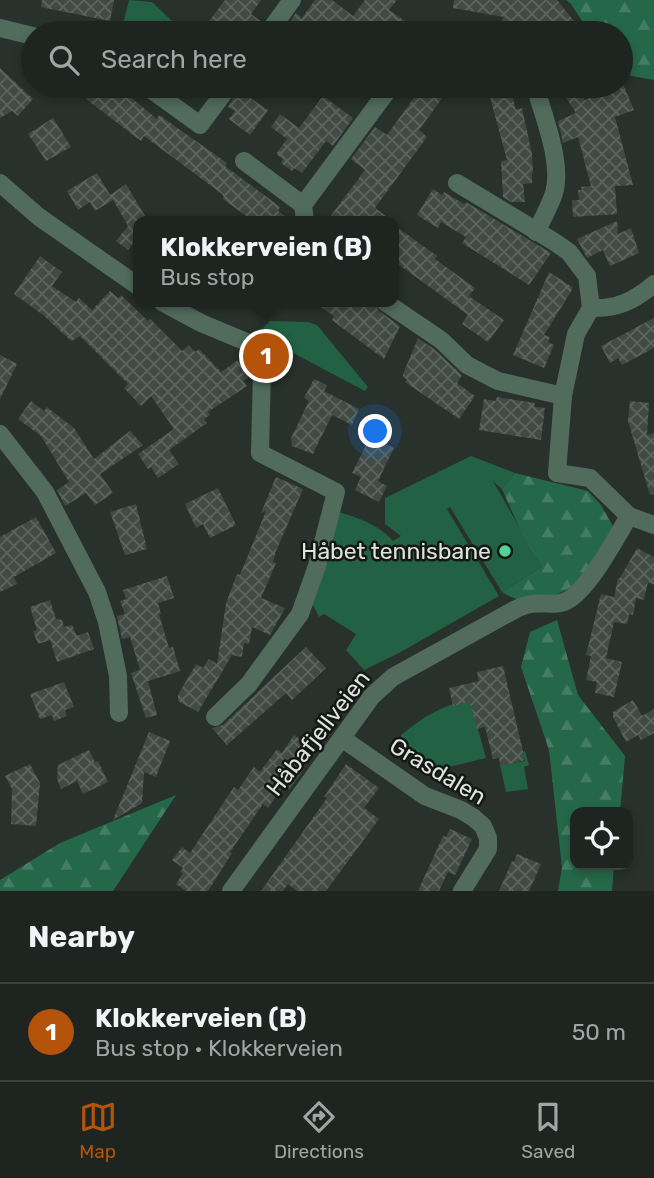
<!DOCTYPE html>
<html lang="en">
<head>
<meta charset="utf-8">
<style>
  :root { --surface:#1e2520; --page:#262d29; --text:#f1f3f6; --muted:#a1a5a5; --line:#3c423e; --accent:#b45309 }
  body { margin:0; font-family:Rubik,sans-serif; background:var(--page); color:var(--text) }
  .controls { position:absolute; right:21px; bottom:21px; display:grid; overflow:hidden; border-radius:14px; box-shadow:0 4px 10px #0003 }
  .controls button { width:63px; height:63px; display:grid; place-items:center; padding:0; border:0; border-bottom:2px solid var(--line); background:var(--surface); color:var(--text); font:35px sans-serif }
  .you { position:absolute; left:376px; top:432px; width:24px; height:24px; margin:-18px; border:5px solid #fff; border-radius:50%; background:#1a73e8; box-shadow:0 0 0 10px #1a73e833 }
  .badge { display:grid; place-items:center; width:46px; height:46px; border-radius:50%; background:var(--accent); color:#fff; font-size:23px; font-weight:700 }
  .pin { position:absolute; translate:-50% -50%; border:4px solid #fff; box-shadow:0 2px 7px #0006 }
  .popup { position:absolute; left:133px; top:216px; width:266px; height:91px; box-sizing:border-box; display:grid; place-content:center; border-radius:14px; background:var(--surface); filter:drop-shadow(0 2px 5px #0005); font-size:23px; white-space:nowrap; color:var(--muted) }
  .popup b { font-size:26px; color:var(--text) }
  .popup::after { content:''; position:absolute; left:50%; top:100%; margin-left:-14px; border:14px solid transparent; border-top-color:var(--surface) }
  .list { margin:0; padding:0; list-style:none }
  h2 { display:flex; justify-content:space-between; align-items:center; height:91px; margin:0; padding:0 28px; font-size:30px }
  h2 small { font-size:23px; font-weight:400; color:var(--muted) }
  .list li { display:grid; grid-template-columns:46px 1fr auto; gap:21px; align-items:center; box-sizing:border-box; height:98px; padding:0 28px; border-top:2px solid var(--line) }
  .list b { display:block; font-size:26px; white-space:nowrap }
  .list p { margin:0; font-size:23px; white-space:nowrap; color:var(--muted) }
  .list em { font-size:23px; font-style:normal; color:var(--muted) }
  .icon { flex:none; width:38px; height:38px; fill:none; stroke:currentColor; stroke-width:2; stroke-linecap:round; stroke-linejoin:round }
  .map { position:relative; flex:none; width:654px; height:891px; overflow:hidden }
  .search { position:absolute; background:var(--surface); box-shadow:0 4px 10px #0003; left:21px; right:21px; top:21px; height:77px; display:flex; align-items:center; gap:18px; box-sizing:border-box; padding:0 24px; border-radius:38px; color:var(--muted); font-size:26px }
  .sheet { height:189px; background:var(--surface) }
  nav { display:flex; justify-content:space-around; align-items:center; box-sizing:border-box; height:98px; border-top:2px solid var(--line); background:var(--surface); font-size:19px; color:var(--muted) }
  nav a { display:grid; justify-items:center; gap:4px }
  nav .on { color:var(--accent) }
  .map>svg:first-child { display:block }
  .green { fill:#226144 }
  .forest { fill:url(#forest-firs) }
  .building { fill:url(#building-cross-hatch) }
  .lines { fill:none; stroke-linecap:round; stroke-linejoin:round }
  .minor { stroke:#516b5d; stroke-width:18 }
  .tertiary { stroke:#516b5d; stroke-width:18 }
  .poi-dot { fill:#51d397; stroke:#131815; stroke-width:2.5 }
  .labels { text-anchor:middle; stroke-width:5; stroke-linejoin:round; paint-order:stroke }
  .poi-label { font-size:23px; fill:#dee3e0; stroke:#131815; text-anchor:end }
  .street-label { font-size:23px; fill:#dee3e0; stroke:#131815 }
</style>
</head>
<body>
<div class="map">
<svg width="654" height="891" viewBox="0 0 654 891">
  <defs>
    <pattern id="forest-firs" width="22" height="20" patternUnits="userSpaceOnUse" patternTransform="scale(1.75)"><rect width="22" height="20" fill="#256849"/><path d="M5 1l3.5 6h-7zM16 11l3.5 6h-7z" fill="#447d63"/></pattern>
    <pattern id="building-cross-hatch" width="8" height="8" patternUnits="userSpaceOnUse" patternTransform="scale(1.75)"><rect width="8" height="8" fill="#414a45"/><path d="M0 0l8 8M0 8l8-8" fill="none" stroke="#5c6460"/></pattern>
  </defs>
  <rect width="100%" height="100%" fill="#28312b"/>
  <g class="green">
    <path d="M129,0L152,2L173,22L164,33H121Z"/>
    <path d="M270,321L308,322L317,325L368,387L365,391L257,334Z"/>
    <path d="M471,456L515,473L502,489L493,481L542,567L502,592L450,507L447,509L499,596L399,653L364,670L346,650L356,634L324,614L319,617L312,603L339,512C358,518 380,525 393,541L401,536L385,524V498Z"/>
    <path d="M470,700L486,758L432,771L401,747V735C423,717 442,705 470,700Z"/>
    <path d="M525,751L529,765L524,767L528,789L506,792L500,765L525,761L523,752Z"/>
  </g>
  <g class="forest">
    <path d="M566,0H654V80L621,74V33H590L571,4Z"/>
    <path d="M515,473L588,491L601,505L614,528C593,561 581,595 537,599C520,600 517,601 502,592L542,567L522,534L502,489Z"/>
    <path d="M557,620L578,695L625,756L620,812H575V865H614L612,891H558L562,867L549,750L521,667L530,632Z"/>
    <path d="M176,795L113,891H0V880L60,843Z"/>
  </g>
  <g class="building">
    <path d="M42,0H114L110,21L41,7Z"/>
    <path d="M225,0H261L251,14L262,22L257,33H200Z"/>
    <path d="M315,0H332L353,16L365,0H397L389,10L422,33H282L296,13L302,18Z"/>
    <path d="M454,0H557L578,26L569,33H494L504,17L453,8Z"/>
    <path d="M0,68L33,99L18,116L12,111L0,118Z"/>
    <path d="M623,84L634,110L615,117L633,185L615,186L617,214L573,217L572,200H579L578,190H582L581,187L591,186L578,137L563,143L558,121L576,113L563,93L576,86L585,100Z"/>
    <path d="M75,86H117L157,119L159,115L227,163L225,166L280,207L278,211L292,221H253L223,199L224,197L222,194L175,159L144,136L141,141L86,99L89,96Z"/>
    <path d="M240,86L248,92L246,95L268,110L250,135L229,119L235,111L228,107Z"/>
    <path d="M404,86H451L419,130L427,137L375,208L393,221H327L365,170L351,159L375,127L387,135L416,95Z"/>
    <path d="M487,86H510L516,110L522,108L532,154L533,173H532V183L523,184L525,202H511L503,197L501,161L507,160Z"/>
    <path d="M323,96L353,118L333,146L326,141L302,173L294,168L292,171L281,163L283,159L276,154L287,139L271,127L280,114L299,128Z"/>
    <path d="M53,118L71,147L46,161L28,134Z"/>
    <path d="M97,173L110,195L126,184L148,221H138V243L136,239L128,250L116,241L128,226L113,200L95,211L90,202L78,210L67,191Z"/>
    <path d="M433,189L442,195L444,192L464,204L466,202L551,253L529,285L462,243L466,237L441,222L438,228L417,215Z"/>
    <path d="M617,221L618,234L631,228L639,253L610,266L603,250L587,258L577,239Z"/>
    <path d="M394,225L437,256L435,259L475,288L469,296L504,320L488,342L462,324L468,315L394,261Z"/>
    <path d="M40,256L62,272L52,286L76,302L79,298L92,310L110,291L118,298L121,295L148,321L150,319L182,351L189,345L195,352L199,349L221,372L238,360L249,377L243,381L247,386L208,412L210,415L204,419L207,423L169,450L179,464L158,478L151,467L148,469L138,454L174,429L151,396L141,406L124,388L128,384L80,336L72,341L70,340L43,315L14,294Z"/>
    <path d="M549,272L572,287V290L544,335L550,337L548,342L554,345L544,368L513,355Z"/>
    <path d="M314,302L374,303L379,311L400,326L384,359L332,320L334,316Z"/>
    <path d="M654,318V348L622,365L618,358L610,363L601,346Z"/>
    <path d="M418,338L434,349L462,375L457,383L475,396L459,419L405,382L407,380L403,376V374Z"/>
    <path d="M0,355L17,364L0,399Z"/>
    <path d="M314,379L327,385L324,391L359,409L352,425L332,415L313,454L292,446L291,438L309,401L304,398Z"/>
    <path d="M497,397L535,403L534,407L545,408L541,440L479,430L484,399L496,401Z"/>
    <path d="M31,401L44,411L47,407L74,428L94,459L130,431L143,445L100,474L113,493L95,505L86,493L65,506L57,490L69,482L41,436L18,419Z"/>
    <path d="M630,401L649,403L647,435L654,433V494L650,495L628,421Z"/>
    <path d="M370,437L394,448L378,481L387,486L379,502L355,490L361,477L352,473Z"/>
    <path d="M276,477L303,489L276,551L273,562L276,563L261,598L285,608L270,635L252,627L249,644L244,643L242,657L232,655L198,712L178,701V695L196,664L203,668L209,659L217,664L226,603L237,574L240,575L266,511L261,513Z"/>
    <path d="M218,488L236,525L210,538L203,524L196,528L185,504Z"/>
    <path d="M136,504L147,549L125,555L110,512Z"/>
    <path d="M36,517L56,553L14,577L17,584L0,592V537Z"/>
    <path d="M637,548L654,557V585L648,582L644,600L636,598L633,615L629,614L627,624L614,622L606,658L622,662L614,697L595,693L597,682L586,680L591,656L586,655L601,594L614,597L618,578H620Z"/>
    <path d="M167,576L174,598L158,603L161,614H159L169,648L173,647L180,671L148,681L157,715L146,718L131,673L140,670L130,637L122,639L117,616L125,614L120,601L126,599L123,590Z"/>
    <path d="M50,600L56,619L62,620L64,627L72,625L77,636L88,632L94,649L57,662L50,640L38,644L33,631L37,630L30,607Z"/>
    <path d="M306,647L326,668L292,700L286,693L227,745L212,728L223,725Z"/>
    <path d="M503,666L525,760L506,765H500L499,758L493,759L485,727L477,729L470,702L453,706L449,688L479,681L477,672Z"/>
    <path d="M64,682L74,707L65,710L67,716L54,721L52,715L40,719L30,694Z"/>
    <path d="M633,700L642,716L654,709V733L641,740L638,735L626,742L613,717V712Z"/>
    <path d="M149,732L170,741L156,777L144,772L142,803L113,820Z"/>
    <path d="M294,735L309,746L297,763L304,769L294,783L289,789L284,785L268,808L263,804L230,852L232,853L208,891H186L176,884L183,873L180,872L183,868L172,860L182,847L190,853L234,787L238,790L254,767L260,772L277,749L282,753Z"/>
    <path d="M89,750L95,762L98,761L108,782L83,794L77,781L61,789L57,779L58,765Z"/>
    <path d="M30,764L40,783L36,826L11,824L12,789L5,776Z"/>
    <path d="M346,764L379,788L364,808L379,819L326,891H297L288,884L283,891H261L327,798L324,797Z"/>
    <path d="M450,829L472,839L455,875L448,872L439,891H418L443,836L446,837Z"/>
    <path d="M517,854L541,864L529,891H499L512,861L514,862Z"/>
  </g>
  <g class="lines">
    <g class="minor">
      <path d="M0,28L33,36"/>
      <path d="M268,33L292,0"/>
      <path d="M146,86L200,125L229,86"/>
      <path d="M535,86C543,115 563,163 554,193C550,206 542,220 536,232"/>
      <path d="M244,161L303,205"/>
      <path d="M457,183L553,241L569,252L587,276L591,308L576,334L563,396L557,473"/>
      <path d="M305,221L303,205L391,86"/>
      <path d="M385,302L441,340L467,365L498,381L563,396"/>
      <path d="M591,308C617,309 634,301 654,284"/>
      <path d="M0,434L45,492L97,592L107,622L118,676L119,713"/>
      <path d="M215,717L249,684L300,614L317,566L336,492L260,453L262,369L256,346"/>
      <path d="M343,739L425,796L461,810L474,818L483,826L488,838V849L462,891"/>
      <path d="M231,891L372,696L393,677L516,609C521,607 527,604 532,604C543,602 553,606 564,602C587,593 616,538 629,516"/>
    </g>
    <g class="tertiary">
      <path d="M0,183L39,217L138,286"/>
      <path d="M162,302L201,323L256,346"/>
      <path d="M557,473L590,478L629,516L654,525"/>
    </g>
  </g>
  <circle class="poi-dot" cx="505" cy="551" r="7"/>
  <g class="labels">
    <g class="poi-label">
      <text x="491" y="559">Håbet tennisbane</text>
    </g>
    <g class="street-label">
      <text transform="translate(318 733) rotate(-52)" y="8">Håbafjellveien</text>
      <text transform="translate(438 771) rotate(31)" y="8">Grasdalen</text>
    </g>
  </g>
</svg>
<div class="controls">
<button><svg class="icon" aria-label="locate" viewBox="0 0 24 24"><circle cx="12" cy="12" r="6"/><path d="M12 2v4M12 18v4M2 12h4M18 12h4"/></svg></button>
</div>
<div class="you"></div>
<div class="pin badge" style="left:266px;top:356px">1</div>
<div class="popup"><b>Klokkerveien (B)</b>Bus stop</div>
<div class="search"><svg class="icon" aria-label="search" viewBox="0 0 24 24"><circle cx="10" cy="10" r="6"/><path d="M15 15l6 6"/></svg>Search here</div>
</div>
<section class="sheet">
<h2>Nearby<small></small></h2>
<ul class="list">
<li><span class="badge">1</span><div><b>Klokkerveien (B)</b><p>Bus stop · Klokkerveien</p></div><em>50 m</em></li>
</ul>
</section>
<nav>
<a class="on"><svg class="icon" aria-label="map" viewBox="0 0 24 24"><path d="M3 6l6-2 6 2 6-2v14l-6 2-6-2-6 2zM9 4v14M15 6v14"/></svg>Map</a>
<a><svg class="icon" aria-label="directions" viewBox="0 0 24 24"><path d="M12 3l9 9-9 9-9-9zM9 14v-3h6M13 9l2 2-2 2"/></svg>Directions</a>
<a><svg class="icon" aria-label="saved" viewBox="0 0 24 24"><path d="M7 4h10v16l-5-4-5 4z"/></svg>Saved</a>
</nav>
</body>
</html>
